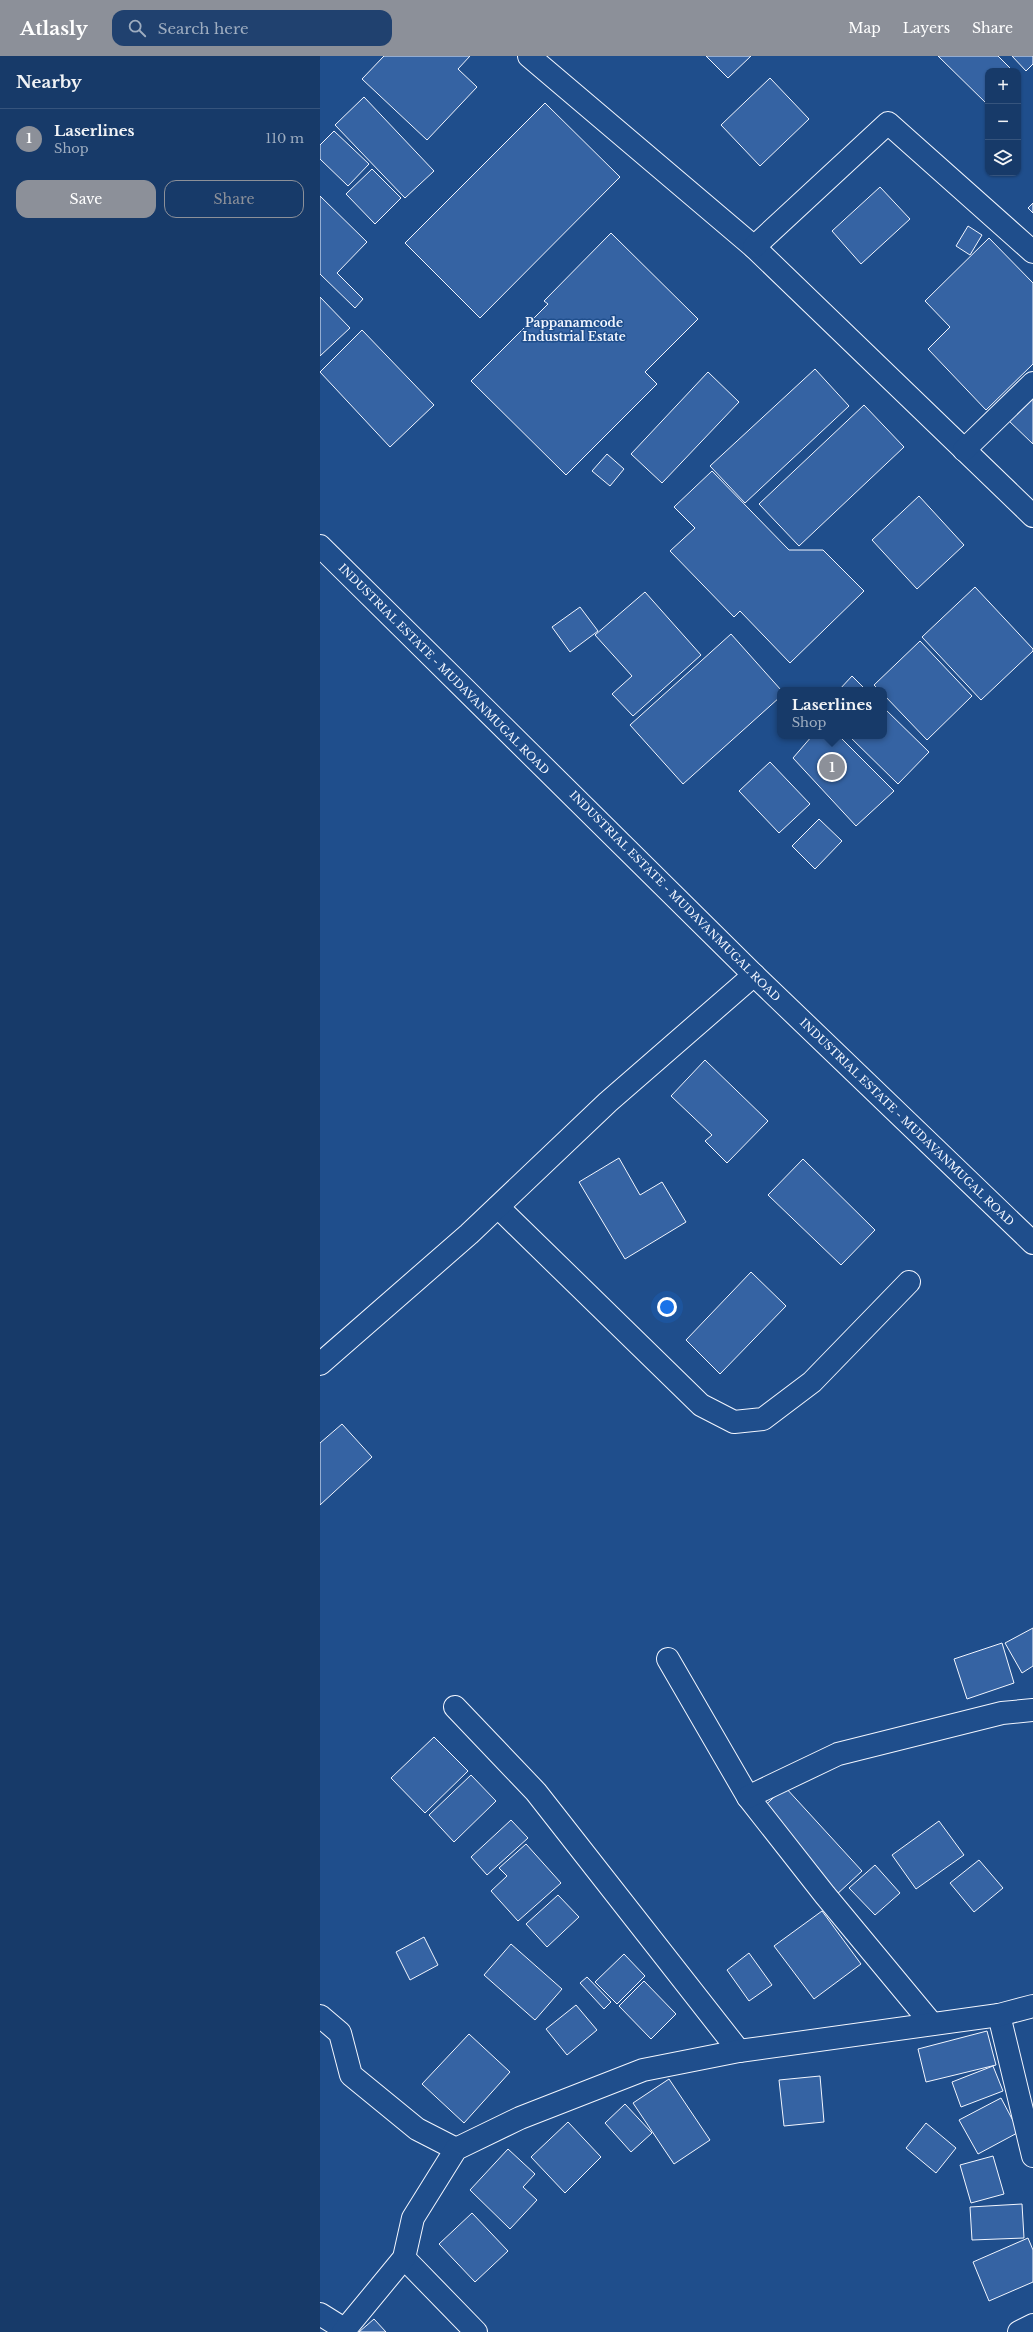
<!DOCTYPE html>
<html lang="en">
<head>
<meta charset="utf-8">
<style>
  :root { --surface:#173a69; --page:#20416f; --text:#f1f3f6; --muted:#9eadc0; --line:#36547d; --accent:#8c9099 }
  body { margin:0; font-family:"Libre Baskerville",serif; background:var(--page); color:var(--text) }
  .controls { position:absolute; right:12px; top:12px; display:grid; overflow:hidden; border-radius:8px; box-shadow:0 1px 3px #0004 }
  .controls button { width:36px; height:36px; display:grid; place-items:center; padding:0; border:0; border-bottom:1px solid var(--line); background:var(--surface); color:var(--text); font:20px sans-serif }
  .you { position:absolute; left:347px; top:1251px; width:14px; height:14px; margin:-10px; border:3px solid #fff; border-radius:50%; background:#1a73e8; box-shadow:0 0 0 6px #1a73e833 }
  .badge { display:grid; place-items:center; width:26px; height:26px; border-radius:50%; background:var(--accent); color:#fff; font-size:13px; font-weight:700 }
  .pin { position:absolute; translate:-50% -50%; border:2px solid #fff; box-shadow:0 1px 4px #0006 }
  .popup { position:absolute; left:457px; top:631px; width:110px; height:52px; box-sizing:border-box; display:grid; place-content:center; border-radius:8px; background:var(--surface); filter:drop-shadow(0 1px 3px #0005); font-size:13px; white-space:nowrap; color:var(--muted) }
  .popup b { font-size:15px; color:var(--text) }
  .popup::after { content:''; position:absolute; left:50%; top:100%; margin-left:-8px; border:8px solid transparent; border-top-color:var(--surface) }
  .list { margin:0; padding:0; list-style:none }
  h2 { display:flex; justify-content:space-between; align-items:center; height:52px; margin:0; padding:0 16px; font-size:17px }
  h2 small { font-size:13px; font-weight:400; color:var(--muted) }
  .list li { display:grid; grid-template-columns:26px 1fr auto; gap:12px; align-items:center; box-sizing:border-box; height:60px; padding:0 16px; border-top:1px solid var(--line) }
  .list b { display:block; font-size:15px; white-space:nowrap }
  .list p { margin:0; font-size:13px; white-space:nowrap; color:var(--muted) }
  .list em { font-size:13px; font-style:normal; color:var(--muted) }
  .actions { display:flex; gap:8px; padding:12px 16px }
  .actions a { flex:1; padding:9px 0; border:1px solid var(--accent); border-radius:12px; text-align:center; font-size:14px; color:var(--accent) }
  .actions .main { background:var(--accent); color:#fff }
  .icon { flex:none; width:22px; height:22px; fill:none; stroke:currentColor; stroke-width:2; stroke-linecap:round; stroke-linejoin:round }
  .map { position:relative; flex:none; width:713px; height:2276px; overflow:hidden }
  header { display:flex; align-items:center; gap:24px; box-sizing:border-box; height:56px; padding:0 20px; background:var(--accent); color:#fff }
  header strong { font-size:19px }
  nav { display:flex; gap:22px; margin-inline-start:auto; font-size:14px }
  .search { width:280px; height:36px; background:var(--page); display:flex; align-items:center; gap:10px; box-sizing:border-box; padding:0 14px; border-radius:12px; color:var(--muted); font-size:15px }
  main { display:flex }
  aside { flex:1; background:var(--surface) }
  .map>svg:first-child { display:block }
  .building { fill:#3563a3; stroke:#f2f6ff }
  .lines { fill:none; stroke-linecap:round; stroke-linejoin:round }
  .minor-casing { stroke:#f2f6ff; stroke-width:24 }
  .minor { stroke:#1f4e8c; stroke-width:22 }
  .labels { text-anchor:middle; stroke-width:3; stroke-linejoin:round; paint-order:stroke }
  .street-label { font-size:11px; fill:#f2f6ff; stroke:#1f4e8c }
  .neighbourhood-label { font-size:12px; font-weight:bold; fill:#f2f6ff; stroke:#1f4e8c }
</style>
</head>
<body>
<header>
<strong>Atlasly</strong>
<div class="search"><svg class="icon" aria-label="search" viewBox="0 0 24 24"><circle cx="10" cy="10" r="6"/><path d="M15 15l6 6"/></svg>Search here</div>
<nav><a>Map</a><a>Layers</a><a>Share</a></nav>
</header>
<main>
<aside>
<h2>Nearby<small></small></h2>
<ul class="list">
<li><span class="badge">1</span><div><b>Laserlines</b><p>Shop</p></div><em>110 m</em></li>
</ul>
<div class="actions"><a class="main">Save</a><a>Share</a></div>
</aside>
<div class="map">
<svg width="713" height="2276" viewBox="0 0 713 2276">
  <rect width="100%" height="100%" fill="#1f4e8c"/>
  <g class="building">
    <path d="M64,0H150L138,13L157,31L107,84L42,23Z"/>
    <path d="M386,0H431L408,22Z"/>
    <path d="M618,0H678L693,15H668V49Z"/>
    <path d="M692,0H713V8L706,15Z"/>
    <path d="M450,22L489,63L440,110L401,69Z"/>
    <path d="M44,41L114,115L85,142L15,69Z"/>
    <path d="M225,47L300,121L160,262L85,187Z"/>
    <path d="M14,75L49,108L28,130L0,103V89Z"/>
    <path d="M52,113L81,142L55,168L26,138Z"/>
    <path d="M560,131L590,163L541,208L512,175Z"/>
    <path d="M0,140L47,186L17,217L43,243L35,252L0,218Z"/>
    <path d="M713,147V157L708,152Z"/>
    <path d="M648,170L662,179L650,199L636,190Z"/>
    <path d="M291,177L378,263L325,316L337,328L246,419L151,325L228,248L224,245Z"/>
    <path d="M669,182L713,227V308L666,354L608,293L630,271L605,245Z"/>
    <path d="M0,241L30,272L0,300Z"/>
    <path d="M42,274L114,349L70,391L0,316Z"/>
    <path d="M495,313L529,350L425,447L390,410Z"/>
    <path d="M388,316L419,346L342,427L311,398Z"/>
    <path d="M713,336V388L687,363Z"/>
    <path d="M544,349L584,391L479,490L439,448Z"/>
    <path d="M287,398L304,413L290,430L272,415Z"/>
    <path d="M392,415L469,494H503L544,535L470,607L420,555L414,561L350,495L375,472L354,451Z"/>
    <path d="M599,440L644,489L597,533L552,484Z"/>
    <path d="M655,531L713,593V595L661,644L602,581Z"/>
    <path d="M325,536L381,599L313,660L292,638L312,620L275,579Z"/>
    <path d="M260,551L278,575L250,596L232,571Z"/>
    <path d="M411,578L461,634L460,641L363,728L310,669Z"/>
    <path d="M600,585L652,640L607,684L564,639V634H559L554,629Z"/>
    <path d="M532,620L546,634H519Z"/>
    <path d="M564,652L609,696L578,728L529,680H564Z"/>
    <path d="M492,680H519L574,735L536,770L473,702Z"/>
    <path d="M450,706L490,748L459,777L419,735Z"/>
    <path d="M499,763L522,785L495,813L472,790Z"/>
    <path d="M385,1004L448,1065L407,1107L385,1085L392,1079L351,1040Z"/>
    <path d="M299,1102L320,1139L342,1126L366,1166L305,1203L259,1126Z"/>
    <path d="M483,1103L555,1174L521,1209L448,1139Z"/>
    <path d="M431,1216L466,1250L400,1318L366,1284Z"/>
    <path d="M22,1368L52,1401L0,1449V1387Z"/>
    <path d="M713,1572V1610L702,1617L685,1587Z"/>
    <path d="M682,1587L694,1627L647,1643L634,1603Z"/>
    <path d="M114,1681L148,1715L105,1757L71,1722Z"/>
    <path d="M151,1719L176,1745L134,1786L109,1759Z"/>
    <path d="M465,1731L542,1815L515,1840L438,1756Z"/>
    <path d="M191,1764L208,1782L167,1819L151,1801Z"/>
    <path d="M619,1765L644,1799L596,1833L572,1799Z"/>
    <path d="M206,1788L241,1827L198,1865L171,1835L187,1820L179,1812Z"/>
    <path d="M659,1804L683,1832L654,1856L630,1827Z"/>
    <path d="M555,1809L580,1837L555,1859L529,1832Z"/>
    <path d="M238,1839L259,1861L227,1891L206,1868Z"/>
    <path d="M502,1855L541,1908L494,1943L454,1890Z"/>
    <path d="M104,1881L118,1909L90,1924L76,1896Z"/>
    <path d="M191,1888L242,1933L215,1964L164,1919Z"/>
    <path d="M429,1897L452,1929L429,1945L407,1914Z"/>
    <path d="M304,1898L325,1920L297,1948L275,1926Z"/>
    <path d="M267,1921L291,1946L284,1953L260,1927Z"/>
    <path d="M324,1925L356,1958L331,1983L299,1950Z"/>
    <path d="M256,1949L277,1974L247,1999L226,1973Z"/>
    <path d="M667,1975L676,2009L606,2026L598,1993Z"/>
    <path d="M149,1978L190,2016L144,2067L102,2028Z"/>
    <path d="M673,2010L683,2035L641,2051L632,2026Z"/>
    <path d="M500,2020L504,2066L464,2070L459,2024Z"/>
    <path d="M349,2023L390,2084L354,2108L313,2047Z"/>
    <path d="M681,2042L699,2076L658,2098L639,2064Z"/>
    <path d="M305,2048L332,2077L311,2096L285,2067Z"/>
    <path d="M248,2066L281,2101L245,2137L211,2101Z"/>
    <path d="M606,2067L636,2092L616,2117L586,2092Z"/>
    <path d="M188,2093L215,2118L203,2131L217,2144L190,2173L150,2134Z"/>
    <path d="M673,2100L684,2138L651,2147L640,2109Z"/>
    <path d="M702,2148L704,2182L652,2184L650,2151Z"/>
    <path d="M152,2157L188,2195L155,2226L119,2188Z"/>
    <path d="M708,2182L713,2194V2226L669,2245L653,2206Z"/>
    <path d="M54,2263L66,2276H39Z"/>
  </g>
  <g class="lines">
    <g class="minor-casing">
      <g id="minor">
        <path d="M209,0L434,191L713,460"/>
        <path d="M434,191L568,67L713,196"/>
        <path d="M644,394L713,327"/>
        <path d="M0,490L434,919L713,1187"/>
        <path d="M178,1151L381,1349L414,1366L443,1363L492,1326L589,1226"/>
        <path d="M0,1308L149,1178L288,1046L434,919"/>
        <path d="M348,1603L428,1741L505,1839L612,1968"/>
        <path d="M135,1651L216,1736L419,1995"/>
        <path d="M428,1741L518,1698L682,1657L713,1654"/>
        <path d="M679,1959L713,2100"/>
        <path d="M0,1960L20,1977L31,2019L97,2073L136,2093"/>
        <path d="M84,2202L156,2276"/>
        <path d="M0,2258L24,2273"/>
        <path d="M23,2276L84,2202L93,2162L136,2093L200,2062L323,2014L419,1995L679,1959L713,1950"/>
        <path d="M699,2276L713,2269"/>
      </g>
    </g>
    <use href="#minor" class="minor"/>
  </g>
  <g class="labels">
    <g class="street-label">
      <text transform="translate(124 613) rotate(45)" y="4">INDUSTRIAL ESTATE - MUDAVANMUGAL ROAD</text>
      <text transform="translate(355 840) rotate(45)" y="4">INDUSTRIAL ESTATE - MUDAVANMUGAL ROAD</text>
      <text transform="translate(587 1066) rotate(44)" y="4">INDUSTRIAL ESTATE - MUDAVANMUGAL ROAD</text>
    </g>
    <g class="neighbourhood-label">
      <text x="254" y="271">Pappanamcode<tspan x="254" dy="14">Industrial Estate</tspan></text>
    </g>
  </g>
</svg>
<div class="controls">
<button>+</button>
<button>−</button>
<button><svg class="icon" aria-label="layers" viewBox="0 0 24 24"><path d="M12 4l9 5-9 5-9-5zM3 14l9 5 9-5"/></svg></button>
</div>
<div class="you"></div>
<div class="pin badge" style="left:512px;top:711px">1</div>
<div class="popup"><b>Laserlines</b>Shop</div>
</div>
</main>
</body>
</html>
